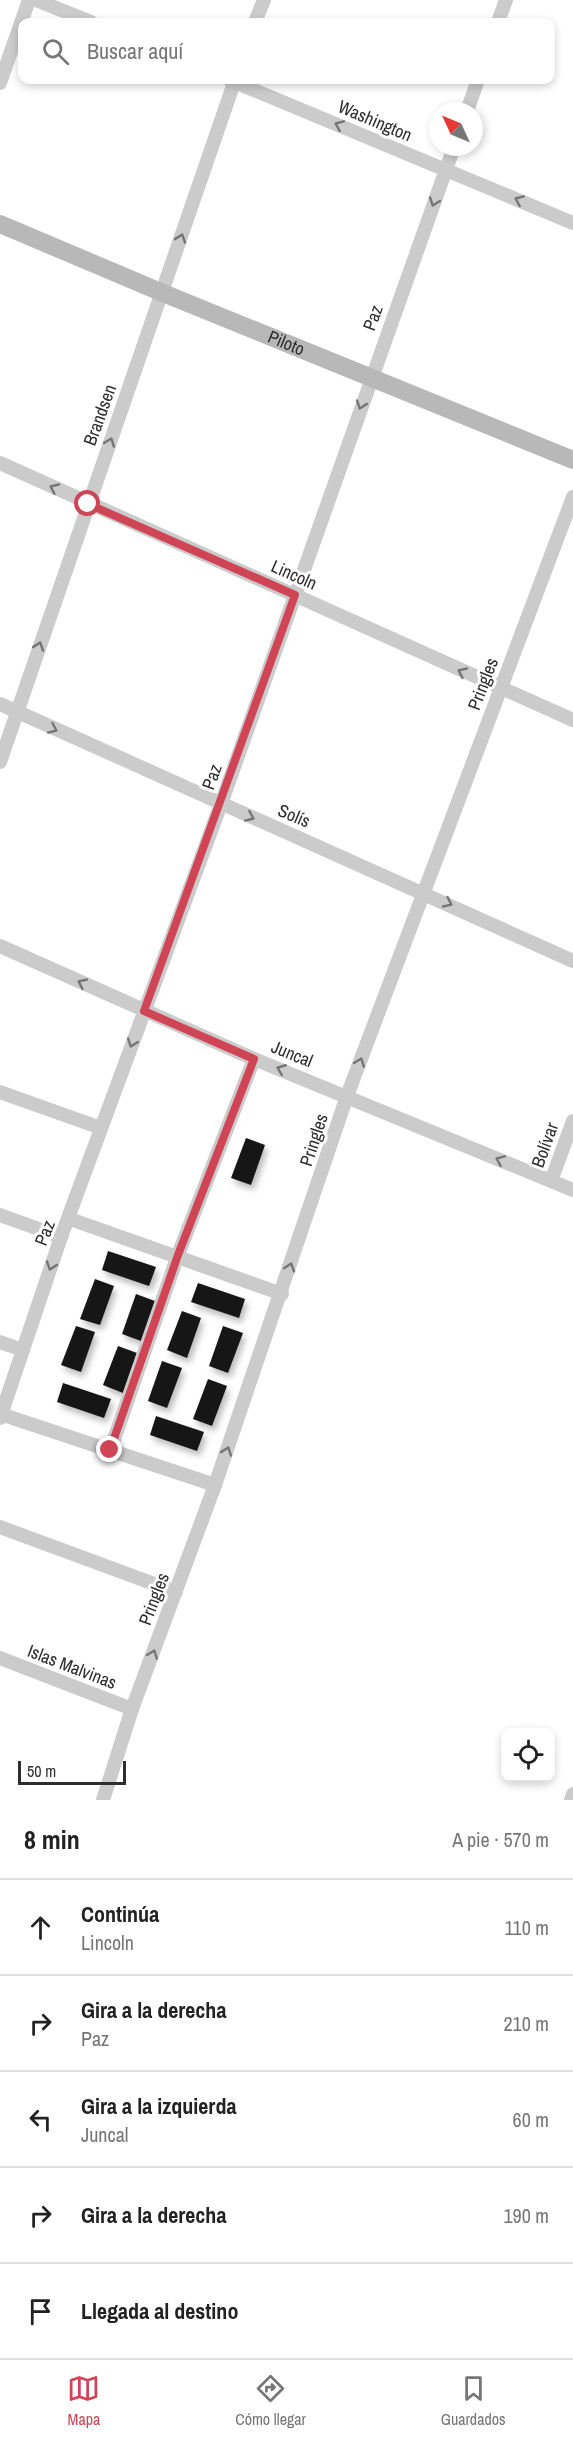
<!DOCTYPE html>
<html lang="es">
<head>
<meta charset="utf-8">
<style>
  :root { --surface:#fff; --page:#f6f6f6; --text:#222; --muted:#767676; --line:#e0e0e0; --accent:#cf4555 }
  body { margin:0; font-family:"Archivo Narrow",sans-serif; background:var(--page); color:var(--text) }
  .controls { position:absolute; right:18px; bottom:18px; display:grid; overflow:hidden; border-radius:12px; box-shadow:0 3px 9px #0003 }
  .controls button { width:54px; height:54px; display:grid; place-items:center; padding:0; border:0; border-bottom:2px solid var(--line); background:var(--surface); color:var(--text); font:30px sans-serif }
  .compass { position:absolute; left:429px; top:102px; width:54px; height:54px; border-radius:50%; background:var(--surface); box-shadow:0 3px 9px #0003; rotate:314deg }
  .scale { position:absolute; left:18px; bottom:15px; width:108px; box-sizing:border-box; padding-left:6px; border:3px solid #2e2e2e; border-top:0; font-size:16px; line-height:21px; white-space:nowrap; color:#2e2e2e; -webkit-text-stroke:4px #fff; paint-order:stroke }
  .stop { position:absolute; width:18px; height:18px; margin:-14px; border:4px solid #cf4555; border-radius:50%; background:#fff }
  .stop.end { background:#cf4555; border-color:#fff; box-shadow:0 2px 6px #0008 }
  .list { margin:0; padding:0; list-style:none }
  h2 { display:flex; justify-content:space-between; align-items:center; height:78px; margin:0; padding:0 24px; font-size:26px }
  h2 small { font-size:20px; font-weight:400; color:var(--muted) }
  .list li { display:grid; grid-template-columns:39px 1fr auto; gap:18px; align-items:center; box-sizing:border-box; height:96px; padding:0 24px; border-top:2px solid var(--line) }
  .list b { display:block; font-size:22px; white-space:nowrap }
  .list p { margin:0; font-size:20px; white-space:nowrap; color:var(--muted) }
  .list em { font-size:20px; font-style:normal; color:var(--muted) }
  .icon { flex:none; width:33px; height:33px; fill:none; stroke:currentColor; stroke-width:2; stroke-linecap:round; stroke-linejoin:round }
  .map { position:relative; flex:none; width:573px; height:1800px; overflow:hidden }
  .search { position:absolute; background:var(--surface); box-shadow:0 3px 9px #0003; left:18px; right:18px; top:18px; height:66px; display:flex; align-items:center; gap:15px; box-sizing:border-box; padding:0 21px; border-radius:12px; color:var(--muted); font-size:22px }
  .sheet { height:558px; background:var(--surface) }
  nav { display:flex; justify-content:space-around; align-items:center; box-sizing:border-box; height:84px; border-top:2px solid var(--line); background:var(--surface); font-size:16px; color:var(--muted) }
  nav a { display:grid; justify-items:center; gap:3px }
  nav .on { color:var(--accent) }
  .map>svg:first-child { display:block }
  .building { fill:#151515; filter:url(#shadow) }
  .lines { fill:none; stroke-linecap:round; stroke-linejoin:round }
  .minor { stroke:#cbcbcb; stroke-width:14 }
  .secondary { stroke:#b8b8b8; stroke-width:18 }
  .oneway { stroke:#757575 }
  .route { stroke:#cf4555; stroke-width:8 }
  .labels { text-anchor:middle; stroke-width:6; stroke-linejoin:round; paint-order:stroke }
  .street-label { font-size:18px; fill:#2e2e2e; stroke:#fff }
</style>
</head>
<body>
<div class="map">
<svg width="573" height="1800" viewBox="0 0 573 1800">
  <defs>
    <filter id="shadow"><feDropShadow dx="3" dy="5" stdDeviation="3" flood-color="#0004"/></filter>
  </defs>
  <rect width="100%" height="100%" fill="#fff"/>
  <g class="building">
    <path d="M246,1138L265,1145L251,1185L231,1178Z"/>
    <path d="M108,1251L156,1267L149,1286L102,1270Z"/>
    <path d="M95,1279L114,1286L100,1325L80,1319Z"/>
    <path d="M198,1283L245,1299L239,1318L191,1302Z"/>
    <path d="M136,1294L155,1301L141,1341L122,1334Z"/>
    <path d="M182,1311L201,1318L187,1358L167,1350Z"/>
    <path d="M76,1326L95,1332L81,1372L61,1365Z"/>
    <path d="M223,1326L243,1333L228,1373L209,1366Z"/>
    <path d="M118,1346L137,1353L123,1393L103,1385Z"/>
    <path d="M162,1361L182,1368L167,1408L148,1401Z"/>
    <path d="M208,1379L227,1386L212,1426L193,1419Z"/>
    <path d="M63,1383L111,1399L104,1418L57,1402Z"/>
    <path d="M156,1416L204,1432L197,1451L150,1435Z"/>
  </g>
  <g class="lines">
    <g class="minor">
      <path d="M36,0L91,22"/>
      <path d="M255,22L264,0"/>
      <path d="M498,22L506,0"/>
      <path d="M230,80L573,223"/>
      <path d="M0,83L29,0"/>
      <path d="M467,111L478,80"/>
      <path d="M0,463L573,720"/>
      <path d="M0,704L573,961"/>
      <path d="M0,762L235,80"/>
      <path d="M0,946L254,1059L573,1190"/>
      <path d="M0,1092L101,1128"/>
      <path d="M551,1181L573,1121"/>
      <path d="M0,1215L61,1237"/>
      <path d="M70,1219L282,1294"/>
      <path d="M0,1342L23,1350"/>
      <path d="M0,1414L215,1485"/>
      <path d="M0,1418L61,1237L221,804L454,147"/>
      <path d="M110,1451L178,1255L254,1059"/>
      <path d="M0,1527L176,1592"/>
      <path d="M0,1658L132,1709"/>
      <path d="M103,1800L132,1709L215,1485L347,1096L573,497"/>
      <path d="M571,1800L573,1794"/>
    </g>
    <path class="secondary" id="s1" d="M0,224L163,293L573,460"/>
  </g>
  <defs><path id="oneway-chevron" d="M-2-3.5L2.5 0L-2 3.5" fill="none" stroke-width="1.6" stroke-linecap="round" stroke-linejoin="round" transform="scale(1.5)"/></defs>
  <g class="oneway">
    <use href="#oneway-chevron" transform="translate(339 125) rotate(-157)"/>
    <use href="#oneway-chevron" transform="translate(519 200) rotate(-157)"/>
    <use href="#oneway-chevron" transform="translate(434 202) rotate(110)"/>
    <use href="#oneway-chevron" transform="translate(181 238) rotate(-71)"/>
    <use href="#oneway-chevron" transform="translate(361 405) rotate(109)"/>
    <use href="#oneway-chevron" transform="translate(110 442) rotate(-70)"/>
    <use href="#oneway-chevron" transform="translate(54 488) rotate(-155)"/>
    <use href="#oneway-chevron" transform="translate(39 646) rotate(-71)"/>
    <use href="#oneway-chevron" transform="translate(462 672) rotate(-155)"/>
    <use href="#oneway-chevron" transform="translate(53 729) rotate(24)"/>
    <use href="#oneway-chevron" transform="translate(250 817) rotate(23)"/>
    <use href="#oneway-chevron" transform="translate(448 903) rotate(25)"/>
    <use href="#oneway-chevron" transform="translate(82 983) rotate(-155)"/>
    <use href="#oneway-chevron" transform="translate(132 1043) rotate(110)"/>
    <use href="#oneway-chevron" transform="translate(360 1062) rotate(-70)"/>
    <use href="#oneway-chevron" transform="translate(281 1069) rotate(-158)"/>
    <use href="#oneway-chevron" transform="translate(500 1160) rotate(-157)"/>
    <use href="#oneway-chevron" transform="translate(51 1266) rotate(109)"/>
    <use href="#oneway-chevron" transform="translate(290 1267) rotate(-72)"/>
    <use href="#oneway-chevron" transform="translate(227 1451) rotate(-71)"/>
    <use href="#oneway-chevron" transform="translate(153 1654) rotate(-69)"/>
  </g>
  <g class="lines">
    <path class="route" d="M88,504L295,595L144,1011L254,1059L178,1255L110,1450"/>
  </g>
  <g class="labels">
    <g class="street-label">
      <text transform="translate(375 121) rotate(23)" y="6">Washington</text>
      <text transform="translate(373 318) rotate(-70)" y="6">Paz</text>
      <text dy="6" stroke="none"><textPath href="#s1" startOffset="310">Piloto</textPath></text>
      <text transform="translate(100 415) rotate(-70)" y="6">Brandsen</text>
      <text transform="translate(294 575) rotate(24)" y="6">Lincoln</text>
      <text transform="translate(483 684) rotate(-69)" y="6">Pringles</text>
      <text transform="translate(212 777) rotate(-70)" y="6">Paz</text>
      <text transform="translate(294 816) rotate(23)" y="6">Solís</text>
      <text transform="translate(292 1054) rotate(22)" y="6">Juncal</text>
      <text transform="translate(314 1140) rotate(-72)" y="6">Pringles</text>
      <text transform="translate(545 1145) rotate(-70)" y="6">Bolívar</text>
      <text transform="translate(45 1233) rotate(-68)" y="6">Paz</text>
      <text transform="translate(154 1599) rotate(-69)" y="6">Pringles</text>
      <text transform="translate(72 1667) rotate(21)" y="6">Islas Malvinas</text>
    </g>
  </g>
</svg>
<div class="controls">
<button><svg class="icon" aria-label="locate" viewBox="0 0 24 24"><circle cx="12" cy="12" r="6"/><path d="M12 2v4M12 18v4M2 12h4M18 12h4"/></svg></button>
</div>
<svg class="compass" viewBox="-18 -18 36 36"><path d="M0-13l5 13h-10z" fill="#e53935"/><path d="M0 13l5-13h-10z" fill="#767676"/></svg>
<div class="scale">50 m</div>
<div class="stop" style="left:88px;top:504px"></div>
<div class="stop end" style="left:110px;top:1450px"></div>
<div class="search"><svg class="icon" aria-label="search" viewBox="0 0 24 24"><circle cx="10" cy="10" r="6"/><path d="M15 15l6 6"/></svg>Buscar aquí</div>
</div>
<section class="sheet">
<h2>8 min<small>A pie · 570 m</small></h2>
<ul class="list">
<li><svg class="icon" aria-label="ahead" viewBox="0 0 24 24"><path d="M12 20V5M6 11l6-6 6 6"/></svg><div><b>Continúa</b><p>Lincoln</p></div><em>110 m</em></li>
<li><svg class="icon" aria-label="right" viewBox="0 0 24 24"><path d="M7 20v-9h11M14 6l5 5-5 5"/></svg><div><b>Gira a la derecha</b><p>Paz</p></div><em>210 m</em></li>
<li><svg class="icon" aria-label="left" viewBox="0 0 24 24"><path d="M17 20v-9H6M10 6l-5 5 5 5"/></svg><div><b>Gira a la izquierda</b><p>Juncal</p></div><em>60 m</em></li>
<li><svg class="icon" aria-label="right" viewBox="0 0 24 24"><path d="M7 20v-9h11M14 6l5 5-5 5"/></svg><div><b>Gira a la derecha</b></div><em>190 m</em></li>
<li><svg class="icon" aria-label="arrive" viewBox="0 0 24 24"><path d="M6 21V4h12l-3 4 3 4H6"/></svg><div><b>Llegada al destino</b></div></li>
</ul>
</section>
<nav>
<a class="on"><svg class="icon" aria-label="map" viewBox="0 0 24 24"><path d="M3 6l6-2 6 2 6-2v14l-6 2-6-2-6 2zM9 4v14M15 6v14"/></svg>Mapa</a>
<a><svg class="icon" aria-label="directions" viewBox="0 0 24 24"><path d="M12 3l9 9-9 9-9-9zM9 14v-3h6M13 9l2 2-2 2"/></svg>Cómo llegar</a>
<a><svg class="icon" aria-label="saved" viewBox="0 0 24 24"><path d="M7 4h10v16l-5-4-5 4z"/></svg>Guardados</a>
</nav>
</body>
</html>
